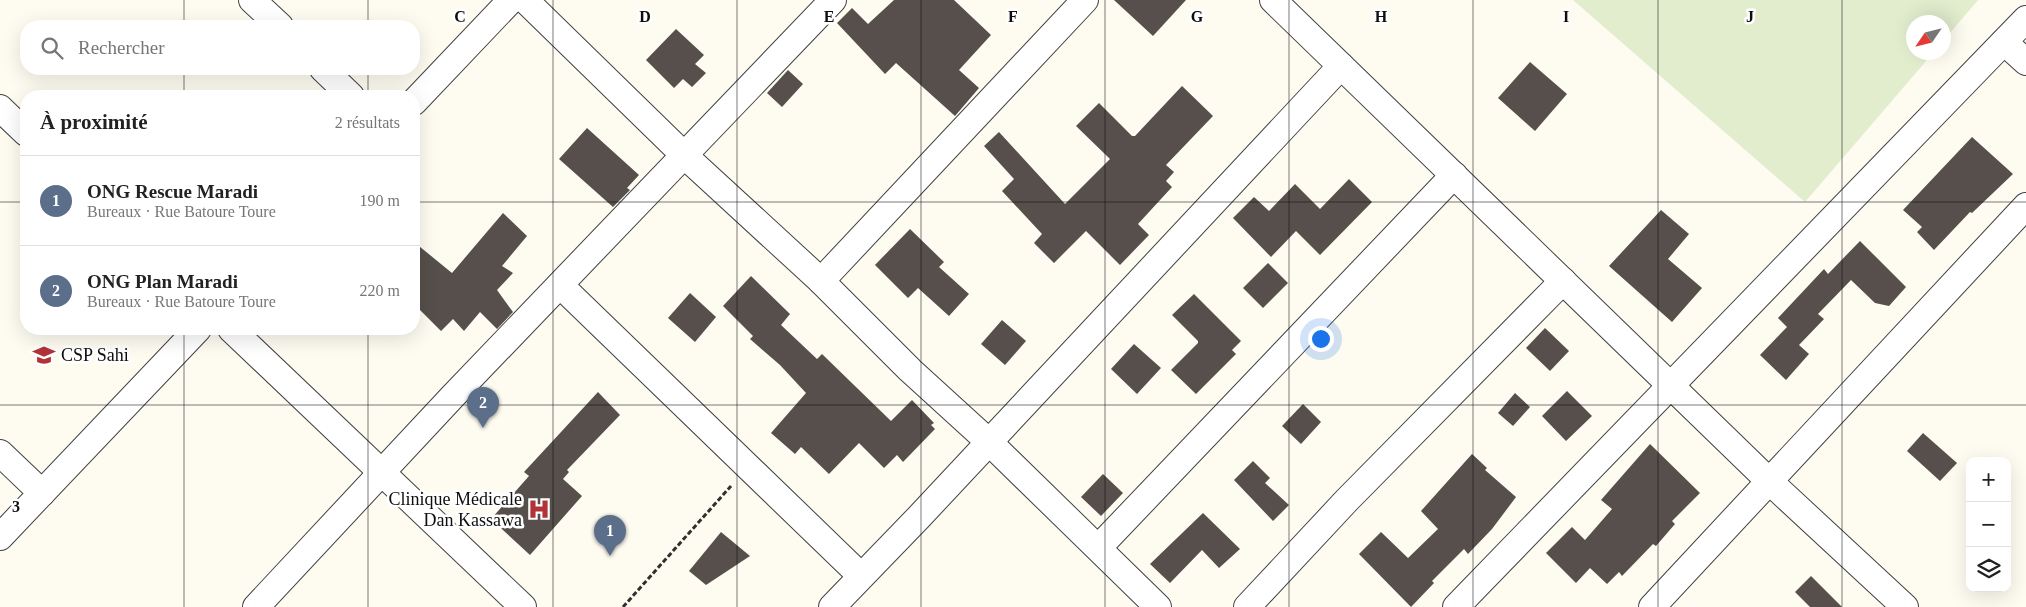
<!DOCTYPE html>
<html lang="fr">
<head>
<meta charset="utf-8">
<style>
  :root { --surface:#fff; --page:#f6f6f6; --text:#222; --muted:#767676; --line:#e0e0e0; --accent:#b13338 }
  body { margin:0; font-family:Georgia,serif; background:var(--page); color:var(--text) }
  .controls { position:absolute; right:15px; bottom:15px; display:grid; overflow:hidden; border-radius:10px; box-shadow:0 5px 20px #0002 }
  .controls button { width:45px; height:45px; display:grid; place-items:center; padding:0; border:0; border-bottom:1px solid var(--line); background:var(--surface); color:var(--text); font:25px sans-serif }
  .compass { position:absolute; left:1906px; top:15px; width:45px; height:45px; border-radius:50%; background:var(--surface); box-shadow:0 5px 20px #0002; rotate:235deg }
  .you { position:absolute; left:1320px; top:338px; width:18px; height:18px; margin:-12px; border:4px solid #fff; border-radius:50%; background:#1a73e8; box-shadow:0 0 0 8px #1a73e833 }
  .badge { display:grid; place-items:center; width:32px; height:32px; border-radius:50%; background:var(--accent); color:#fff; font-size:16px; font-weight:700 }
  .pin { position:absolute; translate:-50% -41px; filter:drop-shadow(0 1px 2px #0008) }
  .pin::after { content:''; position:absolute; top:26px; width:18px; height:15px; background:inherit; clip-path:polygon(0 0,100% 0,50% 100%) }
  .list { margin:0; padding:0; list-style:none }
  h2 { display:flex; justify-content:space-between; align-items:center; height:65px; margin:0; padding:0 20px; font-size:21px }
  h2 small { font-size:16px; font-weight:400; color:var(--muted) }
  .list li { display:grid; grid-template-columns:32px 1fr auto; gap:15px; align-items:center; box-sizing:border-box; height:90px; padding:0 20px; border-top:1px solid var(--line) }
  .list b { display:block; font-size:19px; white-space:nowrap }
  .list p { margin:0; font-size:16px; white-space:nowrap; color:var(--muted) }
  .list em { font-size:16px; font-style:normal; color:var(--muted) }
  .icon { flex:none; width:28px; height:28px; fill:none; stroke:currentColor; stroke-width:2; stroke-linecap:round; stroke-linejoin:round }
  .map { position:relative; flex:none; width:2026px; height:607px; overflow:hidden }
  .search { position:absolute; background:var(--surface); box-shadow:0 5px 20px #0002; left:20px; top:20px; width:400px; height:55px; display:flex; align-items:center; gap:12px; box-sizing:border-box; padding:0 18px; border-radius:20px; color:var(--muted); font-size:19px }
  .panel { position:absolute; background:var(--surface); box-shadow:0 5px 20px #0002; left:20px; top:90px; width:400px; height:245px; border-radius:20px }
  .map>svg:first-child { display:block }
  .pitch { fill:#e2edce }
  .building { fill:#564f4b }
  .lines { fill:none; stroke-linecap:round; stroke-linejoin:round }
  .minor-casing { stroke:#414141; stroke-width:28 }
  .path { stroke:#303030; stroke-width:3; stroke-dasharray:5 2.5; stroke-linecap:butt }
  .minor { stroke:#fff; stroke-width:26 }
  .grid { fill:none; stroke:#0e0e0e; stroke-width:1; stroke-opacity:0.55 }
  .labels { text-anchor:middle; stroke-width:5; stroke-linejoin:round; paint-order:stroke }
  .poi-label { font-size:18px; fill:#0e0e0e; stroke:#fff; text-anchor:start }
  .grid-label { font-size:16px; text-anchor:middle; font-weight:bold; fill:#0e0e0e; stroke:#fff; stroke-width:5; stroke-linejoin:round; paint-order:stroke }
</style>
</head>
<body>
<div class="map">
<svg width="2026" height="607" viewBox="0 0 2026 607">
  <rect width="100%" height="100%" fill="#fefbf1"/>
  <path class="pitch" d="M1573,0H1978L1944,40V22H1914V52L1933,53L1805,202Z"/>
  <g class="building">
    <path d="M894,0H954L991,35L959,70L979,88L955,116L896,63L885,74L837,23L852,8L868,24Z"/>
    <path d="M1114,0H1186L1153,36Z"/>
    <path d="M676,29L704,55L695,64L706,73L692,87L683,79L674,88L646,60Z"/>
    <path d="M1530,62L1567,94L1535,131L1498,98Z"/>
    <path d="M788,70L803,84L782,107L767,93Z"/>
    <path d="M1182,86L1213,116L1166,165L1174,172L1166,181L1172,187L1138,224L1149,235L1120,265L1086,231L1054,263L1034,243L1042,234L1002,191L1014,179L984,146L999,132L1065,204L1110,159L1076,126L1099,103L1132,136H1135Z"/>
    <path d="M587,128L639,175L627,188L630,190L613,207L559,159Z"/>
    <path d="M1972,137L2013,174L1972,213L1970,212L1934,250L1917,232L1922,227L1903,210Z"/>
    <path d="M1349,179L1372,202L1320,255L1296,231L1271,257L1233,218L1254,197L1269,211L1295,184L1320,209Z"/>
    <path d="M1661,210L1689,234L1668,259L1702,288L1672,322L1609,266Z"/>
    <path d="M503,213L527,236L502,266L513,273L497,290L513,312L497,329L480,312L464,331L453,319L441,331L414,304V242L452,273Z"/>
    <path d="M910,229L944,262L939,267L969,294L949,316L918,288L908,298L875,265Z"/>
    <path d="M1860,241L1906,287L1889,306L1875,303L1851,280L1818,314L1824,319L1799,345L1809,354L1786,380L1760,355L1787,327L1778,318L1824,269L1828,274Z"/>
    <path d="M1268,263L1288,283L1263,308L1243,288Z"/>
    <path d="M751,276L790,314L781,325L817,359L822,354L891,421L912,400L934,423L931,425L935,429L903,462L897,455L884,468L859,443L829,474L801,447L795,454L771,433L806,393L780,365L750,339L753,336L723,306Z"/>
    <path d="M690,293L716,317L695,342L668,318Z"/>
    <path d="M1194,294L1241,341L1232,350L1236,354L1196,394L1171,370L1198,343V341L1172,315Z"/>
    <path d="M1002,320L1026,341L1005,365L981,344Z"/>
    <path d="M1545,328L1569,351L1550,371L1526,348Z"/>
    <path d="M1134,344L1161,368L1137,394L1111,369Z"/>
    <path d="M1567,391L1592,416L1566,441L1542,416Z"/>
    <path d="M598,392L620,415L567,470L569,472L563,479L582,496L530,555L491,519L529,476L524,472Z"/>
    <path d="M1515,393L1530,407L1513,426L1498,413Z"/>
    <path d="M1303,404L1321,422L1301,444L1282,426Z"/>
    <path d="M1923,433L1957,463L1940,481L1907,451Z"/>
    <path d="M1650,444L1700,493L1672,521L1675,524L1656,546L1653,544L1622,576L1619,572L1607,584L1590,568L1576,583L1546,553L1572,527L1585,540L1612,509L1601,500Z"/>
    <path d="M1472,454L1487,468L1485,470L1516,497L1492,529L1468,554L1464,549L1432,581L1434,583L1411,607L1359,554L1381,532L1408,558L1438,529L1421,511Z"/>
    <path d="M1253,461L1270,478L1265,483L1289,505L1273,521L1234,480Z"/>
    <path d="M1103,474L1123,493L1101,516L1081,497Z"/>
    <path d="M1203,513L1240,549L1219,568L1202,550L1170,583L1150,564Z"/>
    <path d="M721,532L750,556L706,585L689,571Z"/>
    <path d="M1811,576L1842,607H1810L1795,592Z"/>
  </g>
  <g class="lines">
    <g class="minor-casing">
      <g id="minor">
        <path d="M252,0L280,26"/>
        <path d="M525,0L685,156L821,281L910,370L989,442L1158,607"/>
        <path d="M1273,0L1769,481L1905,607"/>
        <path d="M2004,42L2026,62"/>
        <path d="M323,69L351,96"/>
        <path d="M414,102L511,0"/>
        <path d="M0,108L26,133"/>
        <path d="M821,281L1085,0"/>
        <path d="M560,285L861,576"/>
        <path d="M231,329L523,607"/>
        <path d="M0,453L42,493"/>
        <path d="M0,537L198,329"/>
        <path d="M1099,547L1454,175"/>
        <path d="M256,607L453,396L833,0"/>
        <path d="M832,607L919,517L1341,66"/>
        <path d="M1247,607L1347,500L1563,281"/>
        <path d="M1456,607L2026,19"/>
        <path d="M1652,607L2026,206"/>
      </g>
    </g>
    <path class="path" d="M623,607L731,486"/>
    <use href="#minor" class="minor"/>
  </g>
  <path class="grid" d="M184,0V26M368,0V26M553,0V607M737,0V607M921,0V607M1105,0V607M1289,0V607M1473,0V607M1658,0V607M1842,0V607M184,69V96M368,69V96M0,202H26M414,202H2026M184,329V607M368,329V607M0,405H2026"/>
  <defs>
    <g id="school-bare" transform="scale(1.725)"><path d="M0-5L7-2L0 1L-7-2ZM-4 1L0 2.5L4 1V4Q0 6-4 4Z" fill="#b13338" stroke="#fff" stroke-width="2.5" paint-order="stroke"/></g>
    <g id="hospital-bare" transform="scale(1.725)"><path d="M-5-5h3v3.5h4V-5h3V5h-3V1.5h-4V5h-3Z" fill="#b13338" stroke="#fff" stroke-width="2.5" paint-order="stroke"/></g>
  </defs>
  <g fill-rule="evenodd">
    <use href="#school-bare" x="44" y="355"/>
    <use href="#hospital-bare" x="539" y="509"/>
  </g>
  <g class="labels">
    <g class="poi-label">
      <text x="61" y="361">CSP Sahi</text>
      <text x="522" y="505" text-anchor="end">Clinique Médicale<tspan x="522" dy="21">Dan Kassawa</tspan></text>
    </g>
  </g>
  <g class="grid-label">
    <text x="460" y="22">C</text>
    <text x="645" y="22">D</text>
    <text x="829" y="22">E</text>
    <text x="1013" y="22">F</text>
    <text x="1197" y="22">G</text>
    <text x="1381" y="22">H</text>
    <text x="1566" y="22">I</text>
    <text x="1750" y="22">J</text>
    <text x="16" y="512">3</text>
  </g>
</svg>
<div class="controls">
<button>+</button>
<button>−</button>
<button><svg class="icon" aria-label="layers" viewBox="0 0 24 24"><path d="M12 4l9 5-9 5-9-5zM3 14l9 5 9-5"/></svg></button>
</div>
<svg class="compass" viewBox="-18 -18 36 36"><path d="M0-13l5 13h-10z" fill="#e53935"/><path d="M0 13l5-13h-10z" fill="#767676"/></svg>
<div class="you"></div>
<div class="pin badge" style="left:610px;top:556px;background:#5c6f8a">1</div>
<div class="pin badge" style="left:483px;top:428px;background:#5c6f8a">2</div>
<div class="search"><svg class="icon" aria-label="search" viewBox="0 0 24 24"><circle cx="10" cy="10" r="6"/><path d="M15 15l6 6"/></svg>Rechercher</div>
<section class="panel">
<h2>À proximité<small>2 résultats</small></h2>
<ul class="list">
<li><span class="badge" style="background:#5c6f8a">1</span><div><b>ONG Rescue Maradi</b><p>Bureaux · Rue Batoure Toure</p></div><em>190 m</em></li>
<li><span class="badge" style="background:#5c6f8a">2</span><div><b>ONG Plan Maradi</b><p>Bureaux · Rue Batoure Toure</p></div><em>220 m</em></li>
</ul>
</section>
</div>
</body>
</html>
